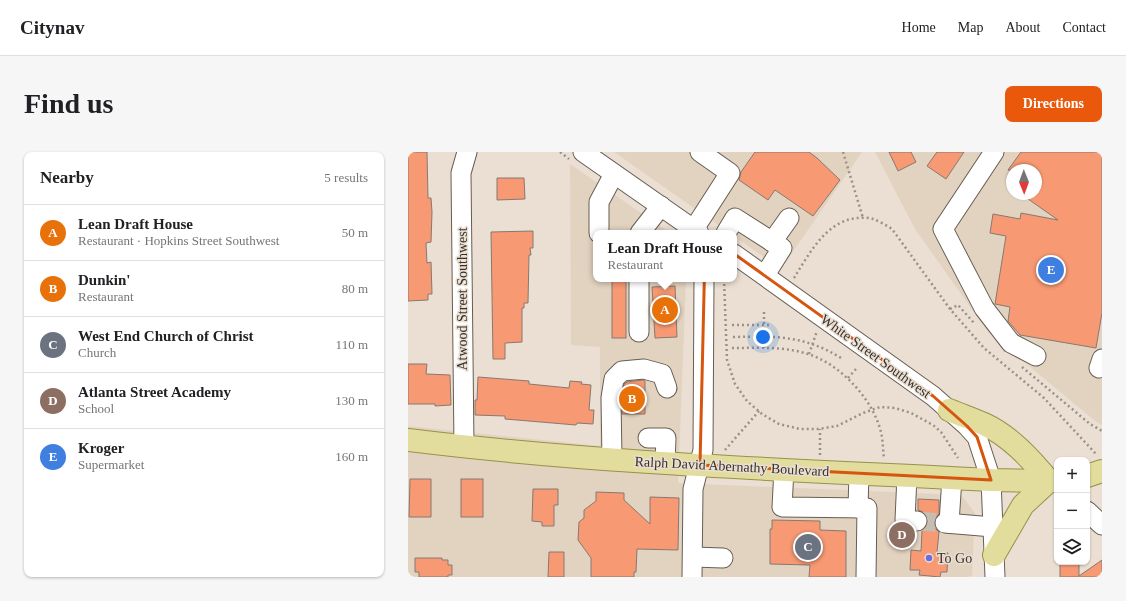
<!DOCTYPE html>
<html lang="en">
<head>
<meta charset="utf-8">
<style>
  :root { --surface:#fff; --page:#f6f6f6; --text:#202124; --muted:#757577; --line:#e0e0e0; --accent:#ea580c }
  body { margin:0; font-family:"Times New Roman",serif; background:var(--page); color:var(--text) }
  .controls { position:absolute; right:12px; bottom:12px; display:grid; overflow:hidden; border-radius:8px; box-shadow:0 1px 3px #0004 }
  .controls button { width:36px; height:36px; display:grid; place-items:center; padding:0; border:0; border-bottom:1px solid var(--line); background:var(--surface); color:var(--text); font:20px sans-serif }
  .compass { position:absolute; left:598px; top:12px; width:36px; height:36px; border-radius:50%; background:var(--surface); box-shadow:0 1px 3px #0004; rotate:179deg }
  .you { position:absolute; left:355px; top:185px; width:14px; height:14px; margin:-10px; border:3px solid #fff; border-radius:50%; background:#1a73e8; box-shadow:0 0 0 6px #1a73e833 }
  .badge { display:grid; place-items:center; width:26px; height:26px; border-radius:50%; background:var(--accent); color:#fff; font-size:13px; font-weight:700 }
  .pin { position:absolute; translate:-50% -50%; border:2px solid #fff; box-shadow:0 1px 4px #0006 }
  .popup { position:absolute; left:185px; top:78px; width:144px; height:52px; box-sizing:border-box; display:grid; place-content:center; border-radius:8px; background:var(--surface); filter:drop-shadow(0 1px 3px #0005); font-size:13px; white-space:nowrap; color:var(--muted) }
  .popup b { font-size:15px; color:var(--text) }
  .popup::after { content:''; position:absolute; left:50%; top:100%; margin-left:-8px; border:8px solid transparent; border-top-color:var(--surface) }
  .list { margin:0; padding:0; list-style:none }
  h2 { display:flex; justify-content:space-between; align-items:center; height:52px; margin:0; padding:0 16px; font-size:17px }
  h2 small { font-size:13px; font-weight:400; color:var(--muted) }
  .list li { display:grid; grid-template-columns:26px 1fr auto; gap:12px; align-items:center; box-sizing:border-box; height:56px; padding:0 16px; border-top:1px solid var(--line) }
  .list b { display:block; font-size:15px; white-space:nowrap }
  .list p { margin:0; font-size:13px; white-space:nowrap; color:var(--muted) }
  .list em { font-size:13px; font-style:normal; color:var(--muted) }
  .icon { flex:none; width:22px; height:22px; fill:none; stroke:currentColor; stroke-width:2; stroke-linecap:round; stroke-linejoin:round }
  .map { position:relative; flex:none; width:694px; height:425px; overflow:hidden; border-radius:8px }
  header { display:flex; align-items:center; gap:24px; box-sizing:border-box; height:56px; padding:0 20px; background:var(--surface); border-bottom:1px solid var(--line) }
  header strong { font-size:19px }
  nav { display:flex; gap:22px; margin-inline-start:auto; font-size:14px }
  .intro { display:flex; align-items:center; justify-content:space-between; box-sizing:border-box; height:96px; padding:0 24px }
  h1 { margin:0; font-size:28px }
  .button { padding:10px 18px; border-radius:8px; background:var(--accent); color:#fff; font-size:14px; font-weight:700 }
  main { display:flex; gap:24px; padding:0 24px }
  aside { flex:1; background:var(--surface); border-radius:8px; box-shadow:0 1px 3px #0004 }
  .map>svg:first-child { display:block }
  .built { fill:#e2d3c0; fill-rule:evenodd }
  .building { fill:#f79973; stroke:#877872 }
  .lines { fill:none; stroke-linecap:round; stroke-linejoin:round }
  .minor-tunnel { stroke:#c6bcb1; stroke-width:19; stroke-dasharray:19 10; stroke-linecap:butt }
  .minor-casing { stroke:#675d52; stroke-width:21 }
  .major-casing { stroke:#98914b; stroke-width:24 }
  .path { stroke:#999188; stroke-width:2.5; stroke-dasharray:2 3; stroke-linecap:butt }
  .minor { stroke:#fff; stroke-width:19 }
  .major { stroke:#e2dc9d; stroke-width:22 }
  .marked { fill:none; stroke:#d6550f; stroke-width:3; stroke-linejoin:round }
  .poi-dot { fill:#696ce6; stroke:#eadfd2; stroke-width:1.5 }
  .labels { text-anchor:middle; stroke-width:3; stroke-linejoin:round; paint-order:stroke }
  .street-label { font-size:14px; fill:#35312c; stroke:#eadfd2 }
  .poi-label { font-size:14px; fill:#35312c; stroke:#eadfd2; text-anchor:start }
</style>
</head>
<body>
<header>
<strong>Citynav</strong>
<nav><a>Home</a><a>Map</a><a>About</a><a>Contact</a></nav>
</header>
<div class="intro"><h1>Find us</h1><a class="button">Directions</a></div>
<main>
<aside>
<h2>Nearby<small>5 results</small></h2>
<ul class="list">
<li><span class="badge" style="background:#e8710a">A</span><div><b>Lean Draft House</b><p>Restaurant · Hopkins Street Southwest</p></div><em>50 m</em></li>
<li><span class="badge" style="background:#e8710a">B</span><div><b>Dunkin'</b><p>Restaurant</p></div><em>80 m</em></li>
<li><span class="badge" style="background:#6b7280">C</span><div><b>West End Church of Christ</b><p>Church</p></div><em>110 m</em></li>
<li><span class="badge" style="background:#8d6e63">D</span><div><b>Atlanta Street Academy</b><p>School</p></div><em>130 m</em></li>
<li><span class="badge" style="background:#3f7fe0">E</span><div><b>Kroger</b><p>Supermarket</p></div><em>160 m</em></li>
</ul>
</aside>
<div class="map">
<svg width="694" height="425" viewBox="0 0 694 425">
  <rect width="100%" height="100%" fill="#eadfd2"/>
  <g class="built">
    <path d="M206,0H454L373,117Z"/>
    <path d="M467,0H694V273L686,268L580,180L507,77ZM604,18H628V42H604Z"/>
    <path d="M162,12L262,81H188V127H278L270,331L553,343L567,361L564,424L557,425H4L0,423V274L192,294V195L163,193Z"/>
  </g>
  <g class="building">
    <path d="M0,0H19L20,46H23L24,60L23,90L18,91L19,111L23,110L24,142H20V148L0,149Z"/>
    <path d="M347,0H401L409,6L432,28L405,64L367,38L360,48L331,28L333,20Z"/>
    <path d="M481,0H503L508,10L490,19Z"/>
    <path d="M529,0H556L538,27L519,14Z"/>
    <path d="M613,0H694V161L688,196L612,183L600,169L602,155L587,152L598,84L582,81L585,62L612,67L613,61L650,68L613,42H628V18H600Z"/>
    <path d="M89,26H116L117,47L89,48Z"/>
    <path d="M125,79V96H122L123,103H121L120,151H116V156H114V190L97,191V207H85L83,80Z"/>
    <rect x="204" y="127" width="14" height="59"/>
    <path d="M267,134L269,185L247,186L244,135Z"/>
    <path d="M0,212H19L18,222L42,223L43,253L27,254V252H0Z"/>
    <path d="M70,225L121,229V232L161,236L162,229L174,230L173,232L183,233L181,258H186L185,272L169,271L168,273L97,267V264L67,263V248H69Z"/>
    <path d="M235,228L237,229V262H214V247L216,232L219,230Z"/>
    <path d="M2,327H23V365H1Z"/>
    <rect x="53" y="327" width="22" height="38"/>
    <path d="M125,337H150V353H146V374H134V370L124,369Z"/>
    <path d="M188,340L216,341V348L242,372V345L271,346L270,398L229,397L228,420H226V425H183V406L170,388L171,370L176,366V358L188,349Z"/>
    <path d="M510,347L531,348V362L528,365L526,370L527,376L531,380L529,400L540,401L539,420H533L532,425L511,423L512,418H502L503,398L513,399L514,379L518,376L520,370L519,364L515,360L510,358Z"/>
    <path d="M364,368L412,369V378L438,379V425H401L402,413L362,412V377H364Z"/>
    <path d="M141,400H156V425H140Z"/>
    <path d="M7,406H34V408H40V413H44V423H40V425H11V420H7Z"/>
    <path d="M694,408V425H652V410H671V424Z"/>
  </g>
  <g class="lines">
    <path class="minor-tunnel" d="M509,369L537,371"/>
    <g class="minor-casing">
      <g id="minor">
        <path d="M175,0L291,81"/>
        <path d="M586,0L535,77L576,156L603,191L628,204"/>
        <path d="M286,77L322,21L292,0"/>
        <path d="M191,81V50L206,22"/>
        <path d="M232,81L253,54"/>
        <path d="M318,81L327,66L374,96L357,123"/>
        <path d="M364,90L381,66"/>
        <path d="M326,102L525,244L559,274L569,285L583,328L587,425"/>
        <path d="M231,127V180"/>
        <path d="M691,216L694,207"/>
        <path d="M240,286H258L257,311"/>
        <path d="M56,295L53,21L59,0"/>
        <path d="M204,308L203,246L206,227L214,219L236,217L254,222L259,236"/>
        <path d="M376,317L374,355L459,356L458,425"/>
        <path d="M499,324L497,368L509,369"/>
        <path d="M450,356L451,321"/>
        <path d="M679,359L694,373"/>
        <path d="M537,371L585,375"/>
        <path d="M541,371L544,326"/>
        <path d="M285,405L315,406"/>
        <path d="M284,425L285,337L295,298L296,127"/>
      </g>
    </g>
    <g class="major-casing">
      <g id="major">
        <path d="M541,258C553,263 565,267 576,272C602,284 623,307 641,329"/>
        <path d="M0,288C194,312 389,318 583,328L649,329"/>
        <path d="M679,324L694,319"/>
        <path d="M586,403L615,353L641,329"/>
      </g>
    </g>
    <g class="path">
      <path d="M152,0L161,7"/>
      <path d="M435,0L455,66"/>
      <path d="M386,126C401,102 418,69 449,66C454,66 460,65 465,67C471,69 478,73 484,77L542,157L576,196L636,246L688,302"/>
      <path d="M316,127L319,208L327,232L339,249L354,262L371,272L392,277H410L429,274L455,261L472,255L487,256L503,261L525,273L533,280L550,306"/>
      <path d="M542,157L550,153L566,171"/>
      <path d="M356,160V196"/>
      <path d="M324,173H363"/>
      <path d="M325,185C366,184 396,183 433,206"/>
      <path d="M324,196C349,196 375,194 400,202C433,212 468,250 474,285C475,292 475,299 476,306"/>
      <path d="M401,202L409,179"/>
      <path d="M614,215L682,272L694,279"/>
      <path d="M440,226L448,217"/>
      <path d="M317,298L351,259"/>
      <path d="M412,303V277"/>
    </g>
    <use href="#minor" class="minor"/>
    <use href="#major" class="major"/>
  </g>
  <path class="marked" d="M294,83L311,91L525,244L559,274L569,285L583,328L292,313L297,98Z"/>
  <circle class="poi-dot" cx="521" cy="406" r="4"/>
  <g class="labels">
    <g class="street-label">
      <text transform="translate(54 147) rotate(-90)" y="5">Atwood Street Southwest</text>
      <text transform="translate(468 204) rotate(36)" y="5">White Street Southwest</text>
      <text transform="translate(324 314) rotate(3)" y="5">Ralph David Abernathy Boulevard</text>
    </g>
    <g class="poi-label">
      <text x="529" y="411">To Go</text>
    </g>
  </g>
</svg>
<div class="controls">
<button>+</button>
<button>−</button>
<button><svg class="icon" aria-label="layers" viewBox="0 0 24 24"><path d="M12 4l9 5-9 5-9-5zM3 14l9 5 9-5"/></svg></button>
</div>
<svg class="compass" viewBox="-18 -18 36 36"><path d="M0-13l5 13h-10z" fill="#e53935"/><path d="M0 13l5-13h-10z" fill="#757577"/></svg>
<div class="you"></div>
<div class="pin badge" style="left:257px;top:158px;background:#e8710a">A</div>
<div class="popup"><b>Lean Draft House</b>Restaurant</div>
<div class="pin badge" style="left:224px;top:247px;background:#e8710a">B</div>
<div class="pin badge" style="left:400px;top:395px;background:#6b7280">C</div>
<div class="pin badge" style="left:494px;top:383px;background:#8d6e63">D</div>
<div class="pin badge" style="left:643px;top:118px;background:#3f7fe0">E</div>
</div>
</main>
</body>
</html>
